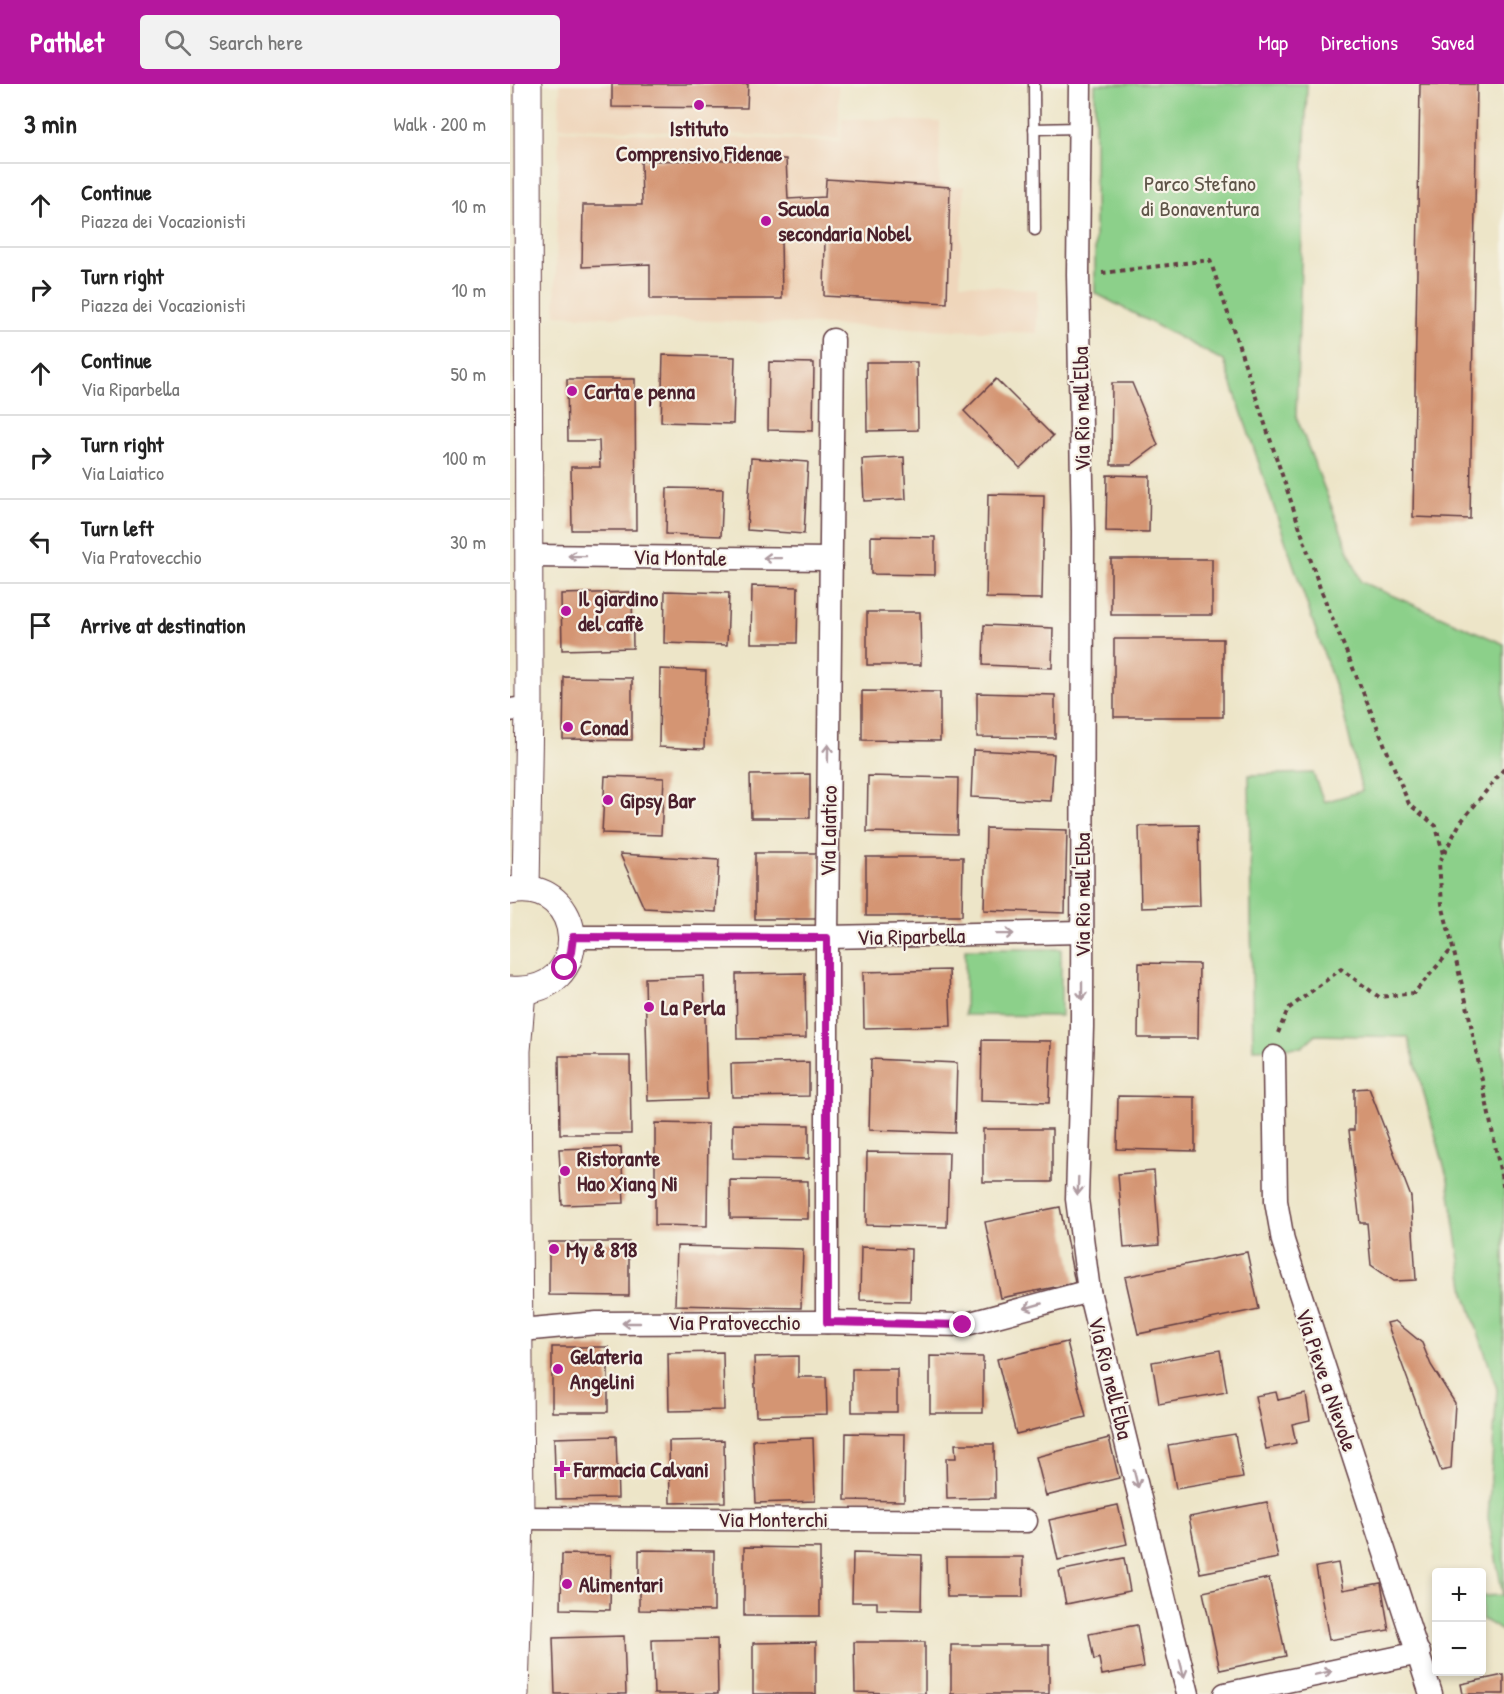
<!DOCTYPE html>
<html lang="en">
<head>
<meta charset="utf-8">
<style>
  :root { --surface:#fff; --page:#f2f2f2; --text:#222; --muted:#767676; --line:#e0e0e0; --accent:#b5179e }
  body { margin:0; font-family:"Patrick Hand",sans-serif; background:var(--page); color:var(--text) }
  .controls { position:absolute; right:18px; bottom:18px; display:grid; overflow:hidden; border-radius:6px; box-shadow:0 3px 9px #0003 }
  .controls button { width:54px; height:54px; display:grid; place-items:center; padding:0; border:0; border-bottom:2px solid var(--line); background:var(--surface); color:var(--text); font:30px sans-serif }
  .stop { position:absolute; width:18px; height:18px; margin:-14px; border:4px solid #b5179e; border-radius:50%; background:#fff }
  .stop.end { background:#b5179e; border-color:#fff; box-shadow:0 2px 6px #0008 }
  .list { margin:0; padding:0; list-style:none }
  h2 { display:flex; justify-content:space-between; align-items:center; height:78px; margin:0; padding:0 24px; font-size:26px }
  h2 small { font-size:20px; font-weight:400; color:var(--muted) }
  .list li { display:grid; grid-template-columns:39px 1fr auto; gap:18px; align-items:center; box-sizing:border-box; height:84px; padding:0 24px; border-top:2px solid var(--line) }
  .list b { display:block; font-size:22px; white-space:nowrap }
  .list p { margin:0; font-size:20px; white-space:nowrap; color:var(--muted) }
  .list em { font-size:20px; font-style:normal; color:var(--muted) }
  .icon { flex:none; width:33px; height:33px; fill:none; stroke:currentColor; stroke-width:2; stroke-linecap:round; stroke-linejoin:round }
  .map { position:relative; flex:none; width:994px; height:1610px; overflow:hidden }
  header { display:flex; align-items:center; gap:36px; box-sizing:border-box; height:84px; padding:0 30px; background:var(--accent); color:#fff }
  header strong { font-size:28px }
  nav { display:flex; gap:33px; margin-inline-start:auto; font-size:21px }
  .search { width:420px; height:54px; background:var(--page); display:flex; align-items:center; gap:15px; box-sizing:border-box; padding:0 21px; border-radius:6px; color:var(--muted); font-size:22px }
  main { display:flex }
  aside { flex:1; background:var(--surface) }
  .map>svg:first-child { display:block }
  .built { fill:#efd6bb }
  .green { fill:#8cd08a; stroke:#6b785a; stroke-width:1.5 }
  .building { fill:#d49573 }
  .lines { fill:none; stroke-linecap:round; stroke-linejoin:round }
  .service-casing { stroke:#623d43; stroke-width:13 }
  .minor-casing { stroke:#623d43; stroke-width:25 }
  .tertiary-casing { stroke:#623d43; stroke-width:29 }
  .path { stroke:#623d43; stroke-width:4; stroke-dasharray:4.5 4.5; stroke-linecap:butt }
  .service { stroke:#fff; stroke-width:10 }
  .minor { stroke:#fff; stroke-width:22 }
  .tertiary { stroke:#fff; stroke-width:27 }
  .oneway { stroke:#ae9aa0 }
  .route { stroke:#b5179e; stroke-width:8 }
  .poi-dot { fill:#b5179e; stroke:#f7f3e8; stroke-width:2 }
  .labels { text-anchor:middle; stroke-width:4.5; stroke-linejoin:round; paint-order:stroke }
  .poi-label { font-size:22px; font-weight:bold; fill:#4a1f2b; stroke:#f7f3e8; text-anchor:start }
  .park-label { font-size:22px; fill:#5e5448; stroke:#f7f3e8 }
  .street-label { font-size:22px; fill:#4a1f2b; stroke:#f7f3e8 }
</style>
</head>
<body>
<header>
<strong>Pathlet</strong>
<div class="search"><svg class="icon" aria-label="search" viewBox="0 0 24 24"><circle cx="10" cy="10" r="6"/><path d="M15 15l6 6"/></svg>Search here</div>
<nav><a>Map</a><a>Directions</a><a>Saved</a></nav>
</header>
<main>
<aside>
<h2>3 min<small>Walk · 200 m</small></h2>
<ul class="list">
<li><svg class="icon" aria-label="ahead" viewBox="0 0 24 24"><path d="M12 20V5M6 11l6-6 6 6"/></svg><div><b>Continue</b><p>Piazza dei Vocazionisti</p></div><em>10 m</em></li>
<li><svg class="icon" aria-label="right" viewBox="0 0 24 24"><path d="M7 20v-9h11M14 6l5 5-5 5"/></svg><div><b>Turn right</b><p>Piazza dei Vocazionisti</p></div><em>10 m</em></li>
<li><svg class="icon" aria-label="ahead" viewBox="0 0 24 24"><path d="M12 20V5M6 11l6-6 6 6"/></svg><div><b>Continue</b><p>Via Riparbella</p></div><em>50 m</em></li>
<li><svg class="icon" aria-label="right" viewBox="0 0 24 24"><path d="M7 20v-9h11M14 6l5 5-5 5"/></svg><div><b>Turn right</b><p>Via Laiatico</p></div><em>100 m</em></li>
<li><svg class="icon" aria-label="left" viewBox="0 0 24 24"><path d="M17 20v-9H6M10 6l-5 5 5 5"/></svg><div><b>Turn left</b><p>Via Pratovecchio</p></div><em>30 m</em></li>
<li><svg class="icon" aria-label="arrive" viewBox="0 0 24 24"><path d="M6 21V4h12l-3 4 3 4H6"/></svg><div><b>Arrive at destination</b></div></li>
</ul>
</aside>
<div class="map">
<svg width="994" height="1610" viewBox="0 0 994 1610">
  <rect width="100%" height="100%" fill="#f7f3e8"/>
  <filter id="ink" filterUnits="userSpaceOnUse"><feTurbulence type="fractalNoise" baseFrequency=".0167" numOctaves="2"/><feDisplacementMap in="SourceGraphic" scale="12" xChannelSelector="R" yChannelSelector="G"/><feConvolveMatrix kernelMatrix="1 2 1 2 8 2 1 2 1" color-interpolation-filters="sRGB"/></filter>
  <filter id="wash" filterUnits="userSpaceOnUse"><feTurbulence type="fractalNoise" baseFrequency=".008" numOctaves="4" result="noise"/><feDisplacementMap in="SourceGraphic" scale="24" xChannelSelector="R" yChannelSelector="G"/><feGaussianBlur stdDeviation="1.35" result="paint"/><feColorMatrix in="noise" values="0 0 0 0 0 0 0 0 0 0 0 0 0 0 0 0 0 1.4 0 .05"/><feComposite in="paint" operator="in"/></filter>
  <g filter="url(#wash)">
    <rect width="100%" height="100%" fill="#ede5c8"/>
    <g class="built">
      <path d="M50,0H328L330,55L49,43Z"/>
      <path d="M332,34L430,38L429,99L440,103L454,102L450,199L527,206V249L45,231L49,46L331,58Z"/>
    </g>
    <g class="green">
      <path d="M585,0H797L786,332L851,498L994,560V1548L972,1535V1512L993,1511L978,1434L987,1305L955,1209L938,1096L898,953L805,951L792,963L743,965L739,691L803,689L814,718L852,707L832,623L714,277L585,209Z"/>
      <path d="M455,865H551V932L455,931Z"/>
    </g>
    <g id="blocks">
      <g class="building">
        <path d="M102,0H238L237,24L102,23Z"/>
        <path d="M910,0H967L960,435L903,433Z"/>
        <path d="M276,75L278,115L315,113L316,95L440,103L437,219L314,212L315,152L271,154L272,215H140V180L72,183L73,121H132L131,77Z"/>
        <path d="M153,271L225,273L223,340L151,338Z"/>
        <path d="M259,278L304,279L303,347L258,346Z"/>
        <path d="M356,278H407L408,346L357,347Z"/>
        <path d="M57,295H125L126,446H62L61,383H90L89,357H58Z"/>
        <path d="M486,295L543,352L510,384L454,327Z"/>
        <path d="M602,299H622L648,361L621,381H601Z"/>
        <path d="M394,373L396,415L354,417L352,375Z"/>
        <path d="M241,374L298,378L294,450L237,446Z"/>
        <path d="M597,391L640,392L639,448L596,447Z"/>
        <path d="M157,404L213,405L211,452L156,450Z"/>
        <path d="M478,410L534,411L532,515L476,514Z"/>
        <path d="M361,452L425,453V491L361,490Z"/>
        <rect x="601" y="475" width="101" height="56"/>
        <path d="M242,502L288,503L287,559H241Z"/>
        <path d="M155,507L219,509L217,561L154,559Z"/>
        <path d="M122,508L123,564L52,566L51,510Z"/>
        <path d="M357,528H410L411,581H357Z"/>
        <path d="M474,541L543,544L542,584L473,581Z"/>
        <rect x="604" y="555" width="109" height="78"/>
        <path d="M150,585L196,587L194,665L149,663Z"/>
        <path d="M54,593L122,594V656L53,655Z"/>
        <path d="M352,607L430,608V657L352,656Z"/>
        <path d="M467,609L545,611V654L467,653Z"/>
        <path d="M463,666L544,670L541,717L461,713Z"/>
        <path d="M300,690V734H241L240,691Z"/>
        <path d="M95,692L154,694L151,751L92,749Z"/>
        <path d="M358,692L448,694L447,750L357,748Z"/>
        <path d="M688,741L690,822L631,824L629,742Z"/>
        <path d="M476,744L557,746L555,829L474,826Z"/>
        <rect x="245" y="769" width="62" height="66"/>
        <path d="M110,770L209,776L206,828L134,824Z"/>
        <path d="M356,773H453L452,832H356Z"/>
        <path d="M629,879L689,880L688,954H628Z"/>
        <path d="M439,886L441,942L354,944L353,888Z"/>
        <path d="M295,889L296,954L227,955L226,890Z"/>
        <path d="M194,892L197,1015L138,1017L135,894Z"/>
        <path d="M472,956L541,957L539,1019L471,1017Z"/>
        <path d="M49,972H120L121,1050H50Z"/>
        <path d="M361,975L447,979L445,1049L359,1046Z"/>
        <path d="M299,978V1012L222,1013L221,980Z"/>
        <path d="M859,1004L901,1113L906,1196L884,1197L861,1181L857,1139H850L839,1046H844V1005Z"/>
        <path d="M608,1012L685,1013V1067L607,1065Z"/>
        <path d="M145,1039L198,1040L197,1142L145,1141Z"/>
        <path d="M223,1040L299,1041V1075L223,1074Z"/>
        <rect x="473" y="1045" width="69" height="53"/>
        <path d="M111,1063L114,1119L52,1121L49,1065Z"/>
        <path d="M357,1068L439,1069L437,1143L356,1141Z"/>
        <path d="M644,1087L649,1161L614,1164L608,1090Z"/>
        <path d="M220,1096L298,1097V1135L220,1134Z"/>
        <path d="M550,1123L565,1199L491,1214L475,1138Z"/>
        <path d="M39,1158H119V1212L39,1211Z"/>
        <path d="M167,1162L293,1165L291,1224L165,1221Z"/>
        <path d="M351,1163L401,1165L400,1217L350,1216Z"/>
        <path d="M737,1168L749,1225L628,1250L615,1193Z"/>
        <path d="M885,1237L912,1259L921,1281L945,1319L941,1385L931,1387L877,1239Z"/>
        <path d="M557,1258L576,1333L506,1350L487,1275Z"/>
        <rect x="42" y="1263" width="56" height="65"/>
        <path d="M710,1266L717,1308L649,1320L642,1278Z"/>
        <path d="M213,1268L214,1326L159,1327L158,1269Z"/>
        <path d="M288,1272V1293H316L317,1330L246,1332L244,1273Z"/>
        <path d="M420,1272L473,1273V1329H420Z"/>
        <rect x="342" y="1285" width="45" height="43"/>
        <path d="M766,1308L768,1316L796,1310L800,1336L782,1340L786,1359L756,1365L745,1312Z"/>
        <path d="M336,1349L395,1350L394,1417L335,1416Z"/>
        <path d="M725,1350L733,1394L666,1405L658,1361Z"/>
        <path d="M106,1352L108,1414L46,1415L44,1354Z"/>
        <path d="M303,1354L305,1417L246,1419L243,1356Z"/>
        <path d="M599,1354L609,1394L536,1412L526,1373Z"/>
        <path d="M214,1356L215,1418L160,1419L159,1357Z"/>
        <path d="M445,1360H484L485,1414L437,1415L436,1374H446Z"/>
        <path d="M757,1418L768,1474L690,1489L679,1433Z"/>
        <path d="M608,1421L617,1460L548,1476L539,1436Z"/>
        <path d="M234,1463L310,1464V1532H234Z"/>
        <path d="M129,1466L204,1467V1527L129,1526Z"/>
        <path d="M343,1469L412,1471L411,1526L367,1525V1518H342Z"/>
        <path d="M52,1470L101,1471L100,1526L51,1525Z"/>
        <path d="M436,1473H513V1513H437Z"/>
        <path d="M614,1474L620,1507L556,1520L549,1487Z"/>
        <path d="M828,1479L833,1506L871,1499L879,1546L819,1556L806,1483Z"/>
        <path d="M759,1494L776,1572L710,1586L693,1508Z"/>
        <path d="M627,1541L634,1583L592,1591L589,1574L584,1576L579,1550Z"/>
        <path d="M114,1552L116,1610H45L43,1554Z"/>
        <path d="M207,1555L208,1610H144L142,1556Z"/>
        <path d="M306,1558V1610H243V1559Z"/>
        <path d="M344,1558H415V1610L345,1608Z"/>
        <rect x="441" y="1561" width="98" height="49"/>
        <path d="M994,1591V1610H953L951,1600Z"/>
      </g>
    </g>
  </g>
  <g filter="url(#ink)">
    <use href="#blocks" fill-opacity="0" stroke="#623d43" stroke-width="1.5"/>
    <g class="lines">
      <g class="service-casing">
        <g id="service">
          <path d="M524,0L525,146"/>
          <path d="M524,45L569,44"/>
        </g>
      </g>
      <g class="minor-casing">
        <g id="minor">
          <path d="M570,0L568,190L573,447L572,943L567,1115L579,1207L678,1610"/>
          <path d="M19,472L320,475"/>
          <path d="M0,626L19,623"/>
          <path d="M63,853H317L572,848"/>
          <path d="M764,973L766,1117L773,1157L921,1610"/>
          <path d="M317,1238V853L323,256"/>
          <path d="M0,1247L87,1239L317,1238L453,1241L579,1207"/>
          <path d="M10,1434L516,1437"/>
          <path d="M715,1610L909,1569"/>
        </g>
      </g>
      <g class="tertiary-casing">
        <g id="tertiary">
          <path d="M16,805L19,623L18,0"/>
          <path d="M0,807C77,792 87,913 0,906"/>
          <path d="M5,1610L10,1434L7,967L12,907"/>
        </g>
      </g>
      <g class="path">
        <path d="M592,189L700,176L810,504L899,720L926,742L933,770"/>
        <path d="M994,685L950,739L929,779L932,820L957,921L994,1106"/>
        <path d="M768,949L778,925L831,885L869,913L904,909L941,866"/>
      </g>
      <use href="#service" class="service"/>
      <use href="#minor" class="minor"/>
      <use href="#tertiary" class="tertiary"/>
    </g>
    <defs><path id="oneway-shaft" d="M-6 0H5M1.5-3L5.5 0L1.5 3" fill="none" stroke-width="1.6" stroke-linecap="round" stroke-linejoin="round" transform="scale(1.5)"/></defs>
    <g class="oneway">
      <use href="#oneway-shaft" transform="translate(67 472) rotate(-179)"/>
      <use href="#oneway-shaft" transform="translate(262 474) rotate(-179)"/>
      <use href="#oneway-shaft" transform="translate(318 669) rotate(-89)"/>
      <use href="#oneway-shaft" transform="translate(495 850) rotate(-1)"/>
      <use href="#oneway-shaft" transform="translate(572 907) rotate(90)"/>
      <use href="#oneway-shaft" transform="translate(568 1102) rotate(92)"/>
      <use href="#oneway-shaft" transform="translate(523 1222) rotate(164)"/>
      <use href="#oneway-shaft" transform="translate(121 1239) rotate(180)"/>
      <use href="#oneway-shaft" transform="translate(626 1395) rotate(76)"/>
      <use href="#oneway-shaft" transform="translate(672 1585) rotate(76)"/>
      <use href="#oneway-shaft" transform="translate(813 1589) rotate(-12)"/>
    </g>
  </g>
  <g class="lines" filter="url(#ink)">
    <path class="route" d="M55,884L61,868L63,853L317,854V1238L453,1241"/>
  </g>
  <g class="poi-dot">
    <circle cx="189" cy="21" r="6"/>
    <circle cx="256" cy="137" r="6"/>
    <circle cx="62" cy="307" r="6"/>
    <circle cx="56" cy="527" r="6"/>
    <circle cx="58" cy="643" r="6"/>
    <circle cx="98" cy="716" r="6"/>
    <circle cx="139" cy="923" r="6"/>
    <circle cx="55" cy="1087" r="6"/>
    <circle cx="44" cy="1165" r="6"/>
    <circle cx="48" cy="1285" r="6"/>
    <path d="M49 1376h6v6h6v6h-6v6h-6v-6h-6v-6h6z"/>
    <circle cx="57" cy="1500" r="6"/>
  </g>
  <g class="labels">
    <g class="poi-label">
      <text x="189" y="52" text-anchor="middle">Istituto<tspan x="189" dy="25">Comprensivo Fidenae</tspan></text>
      <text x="268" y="132">Scuola<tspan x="268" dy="25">secondaria Nobel</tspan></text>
      <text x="74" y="315">Carta e penna</text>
      <text x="68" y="522">Il giardino<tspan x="68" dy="25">del caffè</tspan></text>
      <text x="70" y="651">Conad</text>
      <text x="110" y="724">Gipsy Bar</text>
      <text x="151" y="931">La Perla</text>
      <text x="67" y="1082">Ristorante<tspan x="67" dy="25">Hao Xiang Ni</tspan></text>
      <text x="56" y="1173">My &amp; 818</text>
      <text x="60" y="1280">Gelateria<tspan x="60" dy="25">Angelini</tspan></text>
      <text x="64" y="1393">Farmacia Calvani</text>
      <text x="69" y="1508">Alimentari</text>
    </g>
    <g class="park-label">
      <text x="690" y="107">Parco Stefano<tspan x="690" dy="25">di Bonaventura</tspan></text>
    </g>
    <g class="street-label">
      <text transform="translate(571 325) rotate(-91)" y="8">Via Rio nell'Elba</text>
      <text transform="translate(170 473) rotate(1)" y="8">Via Montale</text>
      <text transform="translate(318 747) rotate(-89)" y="8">Via Laiatico</text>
      <text transform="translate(572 811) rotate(-90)" y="8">Via Rio nell'Elba</text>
      <text transform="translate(401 852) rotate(-1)" y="8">Via Riparbella</text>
      <text x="224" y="1246">Via Pratovecchio</text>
      <text transform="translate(601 1294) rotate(76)" y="8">Via Rio nell'Elba</text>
      <text transform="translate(817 1296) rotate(71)" y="8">Via Pieve a Nievole</text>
      <text x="263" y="1443">Via Monterchi</text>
    </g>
  </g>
</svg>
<div class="controls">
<button>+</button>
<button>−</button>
</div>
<div class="stop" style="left:55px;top:884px"></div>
<div class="stop end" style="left:453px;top:1241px"></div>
</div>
</main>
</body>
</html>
